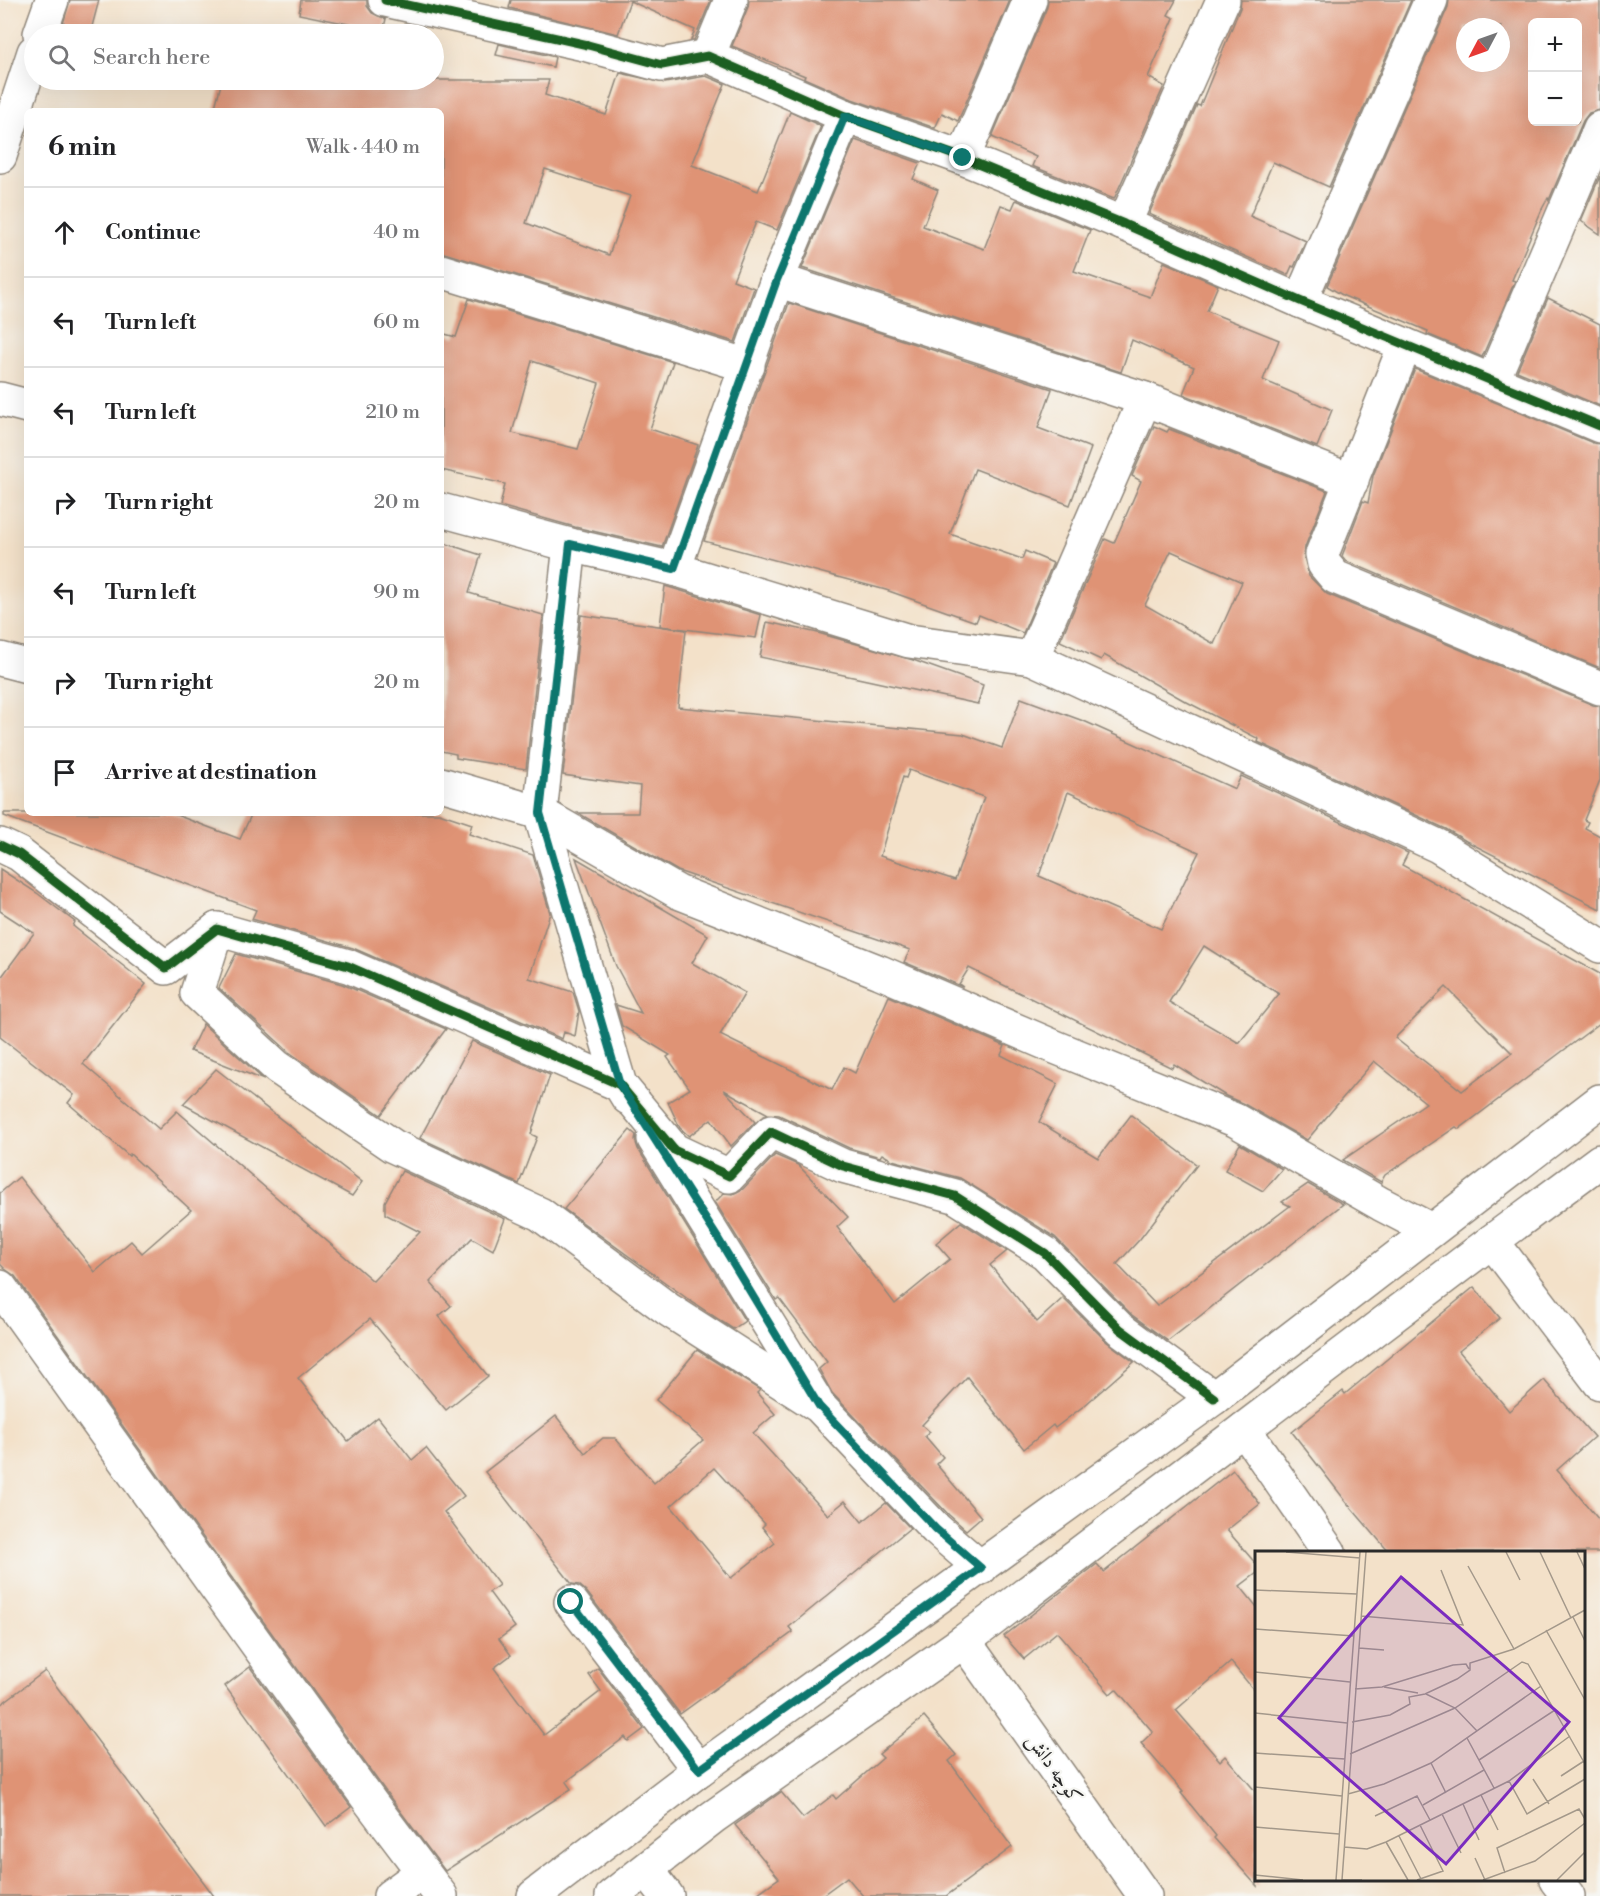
<!DOCTYPE html>
<html lang="en">
<head>
<meta charset="utf-8">
<style>
  :root { --surface:#fff; --page:#f2f2f2; --text:#202124; --muted:#757577; --line:#e0e0e0 }
  body { margin:0; font-family:"Libre Bodoni",Amiri,serif; background:var(--page); color:var(--text) }
  .controls { position:absolute; right:18px; top:18px; display:grid; overflow:hidden; border-radius:9px; box-shadow:0 6px 24px #0002 }
  .controls button { width:54px; height:54px; display:grid; place-items:center; padding:0; border:0; border-bottom:2px solid var(--line); background:var(--surface); color:var(--text); font:30px sans-serif }
  .compass { position:absolute; left:1456px; top:18px; width:54px; height:54px; border-radius:50%; background:var(--surface); box-shadow:0 6px 24px #0002; rotate:229deg }
  .stop { position:absolute; width:18px; height:18px; margin:-14px; border:4px solid #0f766e; border-radius:50%; background:#fff }
  .stop.end { background:#0f766e; border-color:#fff; box-shadow:0 2px 6px #0008 }
  .list { margin:0; padding:0; list-style:none }
  h2 { display:flex; justify-content:space-between; align-items:center; height:78px; margin:0; padding:0 24px; font-size:26px }
  h2 small { font-size:20px; font-weight:400; color:var(--muted) }
  .list li { display:grid; grid-template-columns:39px 1fr auto; gap:18px; align-items:center; box-sizing:border-box; height:90px; padding:0 24px; border-top:2px solid var(--line) }
  .list b { display:block; font-size:22px; white-space:nowrap }
  .list em { font-size:20px; font-style:normal; color:var(--muted) }
  .icon { flex:none; width:33px; height:33px; fill:none; stroke:currentColor; stroke-width:2; stroke-linecap:round; stroke-linejoin:round }
  .map { position:relative; flex:none; width:1600px; height:1896px; overflow:hidden }
  .search { position:absolute; background:var(--surface); box-shadow:0 6px 24px #0002; left:24px; top:24px; width:420px; height:66px; display:flex; align-items:center; gap:15px; box-sizing:border-box; padding:0 21px; border-radius:33px; color:var(--muted); font-size:22px }
  .panel { position:absolute; background:var(--surface); box-shadow:0 6px 24px #0002; left:24px; top:108px; width:420px; height:708px; border-radius:9px }
  .map>svg:first-child { display:block }
  .building { fill:#df9374; fill-rule:evenodd }
  .lines { fill:none; stroke-linecap:round; stroke-linejoin:round }
  .minor-casing { stroke:#8f867a; stroke-width:36 }
  .major-casing { stroke:#8f867a; stroke-width:36 }
  .minor { stroke:#fff; stroke-width:33 }
  .major { stroke:#fff; stroke-width:33 }
  .cycleway-casing { stroke:#f6f6f2; stroke-width:13 }
  .cycleway { stroke:#1b5e20; stroke-width:9 }
  .route { stroke:#0f766e; stroke-width:8 }
  .labels { text-anchor:middle; stroke-width:4.5; stroke-linejoin:round; paint-order:stroke }
  .street-label { font-size:20px; fill:#2b2b2b; stroke:#f6f6f2 }
  .inset-road { fill:none; stroke:#a3988a; stroke-width:1.5 }
  .view { fill:#7b2cbf; fill-opacity:0.15; stroke:#7b2cbf; stroke-width:3 }
  .inset-edge { fill:none; stroke:#2b2b2b; stroke-width:3 }
</style>
</head>
<body>
<div class="map">
<svg width="1600" height="1896" viewBox="0 0 1600 1896">
  <rect width="100%" height="100%" fill="#f6f6f2"/>
  <filter id="ink" filterUnits="userSpaceOnUse"><feTurbulence type="fractalNoise" baseFrequency=".0167" numOctaves="2"/><feDisplacementMap in="SourceGraphic" scale="12" xChannelSelector="R" yChannelSelector="G"/><feConvolveMatrix kernelMatrix="1 2 1 2 8 2 1 2 1" color-interpolation-filters="sRGB"/></filter>
  <filter id="wash" filterUnits="userSpaceOnUse"><feTurbulence type="fractalNoise" baseFrequency=".008" numOctaves="4" result="noise"/><feDisplacementMap in="SourceGraphic" scale="24" xChannelSelector="R" yChannelSelector="G"/><feGaussianBlur stdDeviation="1.35" result="paint"/><feColorMatrix in="noise" values="0 0 0 0 0 0 0 0 0 0 0 0 0 0 0 0 0 1.4 0 .05"/><feComposite in="paint" operator="in"/></filter>
  <g filter="url(#wash)">
    <rect width="100%" height="100%" fill="#f3e1c9"/>
    <g id="blocks">
      <g class="building">
        <path d="M70,0H99L90,34H60Z"/>
        <path d="M301,0H367V6L372,13L386,19L383,31L299,14Z"/>
        <path d="M511,0H711L694,40H691L695,30L630,1L618,34L509,8Z"/>
        <path d="M749,0H1010L958,121L942,113L935,128L852,99L804,78L805,76L732,46L748,7Z"/>
        <path d="M1048,0H1176L1168,15L1174,18L1148,77L1164,86L1114,199L1032,166L1036,157L992,137L1047,7Z"/>
        <path d="M1241,0H1411L1329,187L1273,162L1250,216L1306,241L1294,267L1292,266L1288,275L1149,214L1197,105L1200,106L1240,8Z"/>
        <path d="M1449,0H1600V110L1589,113L1583,121L1549,200L1548,198L1542,209L1512,280L1515,281L1482,357L1427,334L1428,331L1344,296L1327,286L1448,7ZM1533,22H1578V122H1533ZM1465,27H1501V63H1465Z"/>
        <path d="M499,44L555,57L553,67L496,55Z"/>
        <path d="M620,73L665,83L706,76L725,84L692,165L758,191L790,112L821,126L777,230L756,222L733,280L754,288L735,342L441,252V111H214L222,80H549L545,95L606,115ZM545,169L630,196L609,255L526,223Z"/>
        <path d="M855,140L920,163L913,179L938,190L923,226L984,249L1001,205L1012,209L1016,200L1090,230L1074,271L1150,297L1164,262L1218,285L1207,311L1279,340L1263,380L1332,410L1317,447L1183,394L1194,367L1132,340L1121,372L802,268Z"/>
        <path d="M1600,176V234L1581,221Z"/>
        <path d="M1548,298L1600,324V406L1517,371Z"/>
        <path d="M469,299L673,362L650,429L698,445L662,547L575,527L500,506L505,484L441,470V333L456,337ZM532,361L599,383L578,449L512,433Z"/>
        <path d="M789,303L1052,389L1038,428L1091,448L1070,505L975,469L950,534L1022,559L1025,551L1053,563L1023,633L979,615L976,622L886,590L704,541Z"/>
        <path d="M1415,369L1593,443L1600,444V668L1346,561L1342,556L1363,501L1368,503L1373,476Z"/>
        <path d="M1154,426L1167,432L1169,429L1327,491L1305,547L1304,557L1309,576L1327,594L1593,705L1600,706V780L1584,820L1588,822L1585,828L1600,836V909L1466,841L1446,829L1258,742L1259,739L1185,701L1104,655L1101,660L1060,641L1105,539L1114,543L1141,481L1132,476ZM1171,551L1242,582L1214,644L1145,605Z"/>
        <path d="M441,542L481,555L469,593L543,615L526,769L456,758V754L441,751Z"/>
        <path d="M665,586L761,615L756,638L660,626Z"/>
        <path d="M581,615L686,630L678,707L963,734L1002,748L1021,698L1086,722L1235,789L1241,776L1408,853L1402,865L1600,974V1023L1459,1129L1456,1127L1385,1175L1381,1182L1343,1160L1426,1103L1374,1061L1307,1140L1244,1104L1226,1096L1174,1064L1172,1068L969,968L959,984L963,987L904,962L910,950L678,871L578,813H638L640,786L563,775ZM909,770L984,797L955,880L880,856L903,777L906,778ZM1068,792L1199,852L1161,929L1039,876ZM1204,946L1279,994L1239,1043L1169,1002ZM1446,987L1512,1053L1462,1091L1395,1038Z"/>
        <path d="M767,622L818,633L913,660L983,685L978,704L760,657Z"/>
        <path d="M4,813H171L240,839L252,813H439L472,824L469,834L533,855L550,913L529,978L573,992L579,1011L575,1036L564,1032L562,1039L353,948L252,919L256,910L4,816Z"/>
        <path d="M576,858L708,935L692,963L745,993L720,1035L832,1090L844,1067L855,1073L889,996L1005,1046L1001,1055L1058,1084L1039,1122L1098,1158L1131,1115L1197,1165L1140,1239L1117,1264L1157,1306L1290,1206L1282,1202L1308,1184L1343,1204L1168,1341L1132,1315L1055,1237L960,1178L892,1160L882,1154L880,1157L849,1148L779,1115L768,1114L724,1090L755,1122L731,1146L711,1119L689,1136L680,1128L668,1102L690,1089L667,1057L670,1055L622,1026L616,1005L641,1013L616,966Z"/>
        <path d="M0,869L37,893L75,922L73,926L146,984L83,1064L159,1129L177,1111L373,1281L420,1232L385,1214V1202L402,1171L505,1219L493,1250L472,1238L430,1282L451,1306L439,1316L488,1376L446,1410L370,1319L298,1378L348,1441L378,1417L412,1460L426,1448L464,1496L444,1512L499,1585L489,1592L515,1627L499,1639L511,1655L494,1668L544,1735L601,1691L589,1675L598,1668L644,1729L628,1741L625,1737L566,1782L571,1789L445,1871L386,1792L15,1276L5,1269L0,1264V1193L19,1177L95,1272L131,1241L142,1253L191,1210L130,1154L129,1156L68,1103L74,1095L0,1037V979L34,933L0,911Z"/>
        <path d="M236,954L342,984L446,1029L381,1115L289,1052L219,988Z"/>
        <path d="M203,1024L264,1080L190,1051Z"/>
        <path d="M472,1041L550,1075L531,1134L537,1137L519,1184L420,1138Z"/>
        <path d="M216,1069L362,1182L352,1196L183,1104Z"/>
        <path d="M630,1130L636,1135L635,1140L638,1149L745,1321L733,1329L692,1302L564,1209Z"/>
        <path d="M1240,1144L1282,1169L1263,1191L1225,1170Z"/>
        <path d="M775,1155L798,1165L848,1217L837,1227L895,1304L950,1259L936,1243L961,1222L1007,1251L990,1265L1037,1322L1063,1298L1107,1342L1134,1362L1085,1405L1055,1428L1053,1425L1024,1449L967,1377L922,1425L930,1432L925,1436L943,1457L936,1464L981,1517L966,1530L949,1515L832,1393L819,1369L827,1362L779,1298L776,1300L715,1202L724,1193L733,1194L743,1189Z"/>
        <path d="M1474,1287L1500,1318L1459,1351L1509,1411L1544,1380L1594,1437L1557,1470L1600,1521V1552H1389L1348,1504L1292,1432L1343,1391L1345,1394Z"/>
        <path d="M697,1350L760,1390L757,1393L775,1414L753,1433L828,1515L845,1501L862,1522L886,1503L910,1528L789,1627L793,1632L680,1714L586,1591L579,1585L572,1584L485,1472L556,1416L585,1453L603,1438H615L654,1483L703,1440L656,1400ZM714,1468L765,1524L762,1527L775,1543L731,1578L671,1506Z"/>
        <path d="M1233,1470L1260,1504L1227,1530L1257,1565V1573L1240,1586L1257,1607V1694L1231,1662L1176,1710L1220,1761L1225,1756L1257,1793V1886L1214,1838L1216,1836L1181,1793L1183,1792L1141,1743L1153,1732L1116,1689L1110,1694L1057,1632L1024,1659L1004,1636L1097,1564L1104,1572Z"/>
        <path d="M250,1667L351,1807L326,1826L225,1686Z"/>
        <path d="M45,1671L214,1896H0V1705Z"/>
        <path d="M924,1717L956,1755L949,1761L1012,1847L946,1896H863L847,1877L821,1896H754L779,1878L735,1825L781,1792L803,1818L833,1795L836,1799L883,1758L879,1754Z"/>
      </g>
    </g>
  </g>
  <g filter="url(#ink)">
    <use href="#blocks" fill-opacity="0" stroke="#8f867a" stroke-width="1.5"/>
    <g class="lines">
      <g class="minor-casing">
        <g id="minor">
          <path d="M385,0L588,45L662,65L708,56L845,116L963,158L1124,224L1300,301L1600,426"/>
          <path d="M40,34L52,0"/>
          <path d="M708,56L731,0"/>
          <path d="M0,156L34,52"/>
          <path d="M963,158L1030,0"/>
          <path d="M1124,224L1223,0"/>
          <path d="M441,271L748,366"/>
          <path d="M777,280L1145,399L1352,481"/>
          <path d="M1300,301L1431,0"/>
          <path d="M1405,345L1322,554L1324,564L1335,577L1600,688"/>
          <path d="M1492,382L1600,128"/>
          <path d="M0,399L27,406"/>
          <path d="M441,510L570,545L674,569L909,641L1032,658L1438,846L1600,946"/>
          <path d="M570,545L540,813L620,1085L628,1098"/>
          <path d="M674,569L777,280L845,116"/>
          <path d="M1032,658L1145,399"/>
          <path d="M0,659L27,666"/>
          <path d="M441,784L540,813L678,892L880,972L1055,1047L1235,1120L1381,1204L1431,1230"/>
          <path d="M0,845L19,854L166,968L217,929L348,966L620,1085L674,1150L729,1176L771,1132L843,1166L955,1196L1045,1253L1120,1329L1214,1398"/>
          <path d="M217,929L197,993L277,1067L393,1146L540,1214L669,1310L819,1406L936,1529L981,1568"/>
          <path d="M654,1139L815,1399"/>
          <path d="M1492,1241L1600,1383"/>
          <path d="M0,1287L371,1803L441,1896"/>
          <path d="M1244,1429L1329,1552"/>
          <path d="M571,1602L699,1770"/>
          <path d="M964,1641L1145,1896"/>
          <path d="M647,1870L667,1896"/>
          <path d="M1556,1880L1568,1896"/>
          <path d="M390,1896L423,1872"/>
        </g>
      </g>
      <g class="major-casing">
        <g id="major">
          <path d="M534,1896L699,1770L1214,1398L1600,1101"/>
          <path d="M612,1896L713,1817L964,1641L1492,1241L1600,1161"/>
        </g>
      </g>
      <use href="#minor" class="minor"/>
      <use href="#major" class="major"/>
      <g class="cycleway-casing">
        <g id="cycleway">
          <path d="M385,0L588,45L662,65L708,56L845,116L963,158L1124,224L1300,301L1600,426"/>
          <path d="M0,845L19,854L166,968L217,929L348,966L620,1085L674,1150L729,1176L771,1132L843,1166L955,1196L1045,1253L1120,1329L1214,1398"/>
        </g>
      </g>
      <use href="#cycleway" class="cycleway"/>
    </g>
  </g>
  <g class="lines" filter="url(#ink)">
    <path class="route" d="M571,1602L699,1770L981,1568L936,1529L819,1406L719,1240L620,1085L540,813L570,544L674,569L777,280L845,116L963,158"/>
  </g>
  <g class="labels">
    <g class="street-label">
      <text transform="translate(1055 1768) rotate(55)" y="7">کوچه دانش</text>
    </g>
  </g>
  <g transform="translate(1255 1551)">
    <rect width="330" height="330" fill="#f3e1c9"/>
    <path class="inset-road" d="M31,1L105,7M251,1L265,29M285,1L316,67M322,1L330,18M213,15L259,98M0,39L102,43M106,65L208,74L186,19M318,66L330,90M0,78L99,85M291,79L330,149M104,97L129,99M0,121L95,131M129,136L163,142M100,138L127,136L198,114L211,113L214,118M171,143L200,157L222,180M0,162L92,172M97,171L135,164L155,153L154,146L170,143L202,128L215,119V112L259,98L330,59M212,187L239,237M0,202L90,208M95,203L200,157L267,111L273,113L330,213M224,209L300,159M176,212L191,242M306,225L329,210M278,228L294,253M254,230L272,263L330,228M0,236L87,245M93,243L129,233L176,212L286,135M226,244L243,279M208,253L224,289M168,254L229,219M187,263L206,302M120,265L162,245L175,269M0,276L84,283M144,285L166,328M131,291L153,329M89,296L112,298L131,291L254,230L315,185M220,307L230,329M250,322L242,297L324,258L330,268M0,324L48,329M81,329L105,1M87,329H107M87,329L111,1M162,329L188,320L165,274M228,329L280,310L330,272M302,329L330,301"/>
    <path class="view" d="M146,26L314,171L191,313L24,167Z"/>
    <rect width="330" height="330" class="inset-edge"/>
  </g>
</svg>
<div class="controls">
<button>+</button>
<button>−</button>
</div>
<svg class="compass" viewBox="-18 -18 36 36"><path d="M0-13l5 13h-10z" fill="#e53935"/><path d="M0 13l5-13h-10z" fill="#757577"/></svg>
<div class="stop" style="left:571px;top:1602px"></div>
<div class="stop end" style="left:963px;top:158px"></div>
<div class="search"><svg class="icon" aria-label="search" viewBox="0 0 24 24"><circle cx="10" cy="10" r="6"/><path d="M15 15l6 6"/></svg>Search here</div>
<section class="panel">
<h2>6 min<small>Walk · 440 m</small></h2>
<ul class="list">
<li><svg class="icon" aria-label="ahead" viewBox="0 0 24 24"><path d="M12 20V5M6 11l6-6 6 6"/></svg><div><b>Continue</b></div><em>40 m</em></li>
<li><svg class="icon" aria-label="left" viewBox="0 0 24 24"><path d="M17 20v-9H6M10 6l-5 5 5 5"/></svg><div><b>Turn left</b></div><em>60 m</em></li>
<li><svg class="icon" aria-label="left" viewBox="0 0 24 24"><path d="M17 20v-9H6M10 6l-5 5 5 5"/></svg><div><b>Turn left</b></div><em>210 m</em></li>
<li><svg class="icon" aria-label="right" viewBox="0 0 24 24"><path d="M7 20v-9h11M14 6l5 5-5 5"/></svg><div><b>Turn right</b></div><em>20 m</em></li>
<li><svg class="icon" aria-label="left" viewBox="0 0 24 24"><path d="M17 20v-9H6M10 6l-5 5 5 5"/></svg><div><b>Turn left</b></div><em>90 m</em></li>
<li><svg class="icon" aria-label="right" viewBox="0 0 24 24"><path d="M7 20v-9h11M14 6l5 5-5 5"/></svg><div><b>Turn right</b></div><em>20 m</em></li>
<li><svg class="icon" aria-label="arrive" viewBox="0 0 24 24"><path d="M6 21V4h12l-3 4 3 4H6"/></svg><div><b>Arrive at destination</b></div></li>
</ul>
</section>
</div>
</body>
</html>
